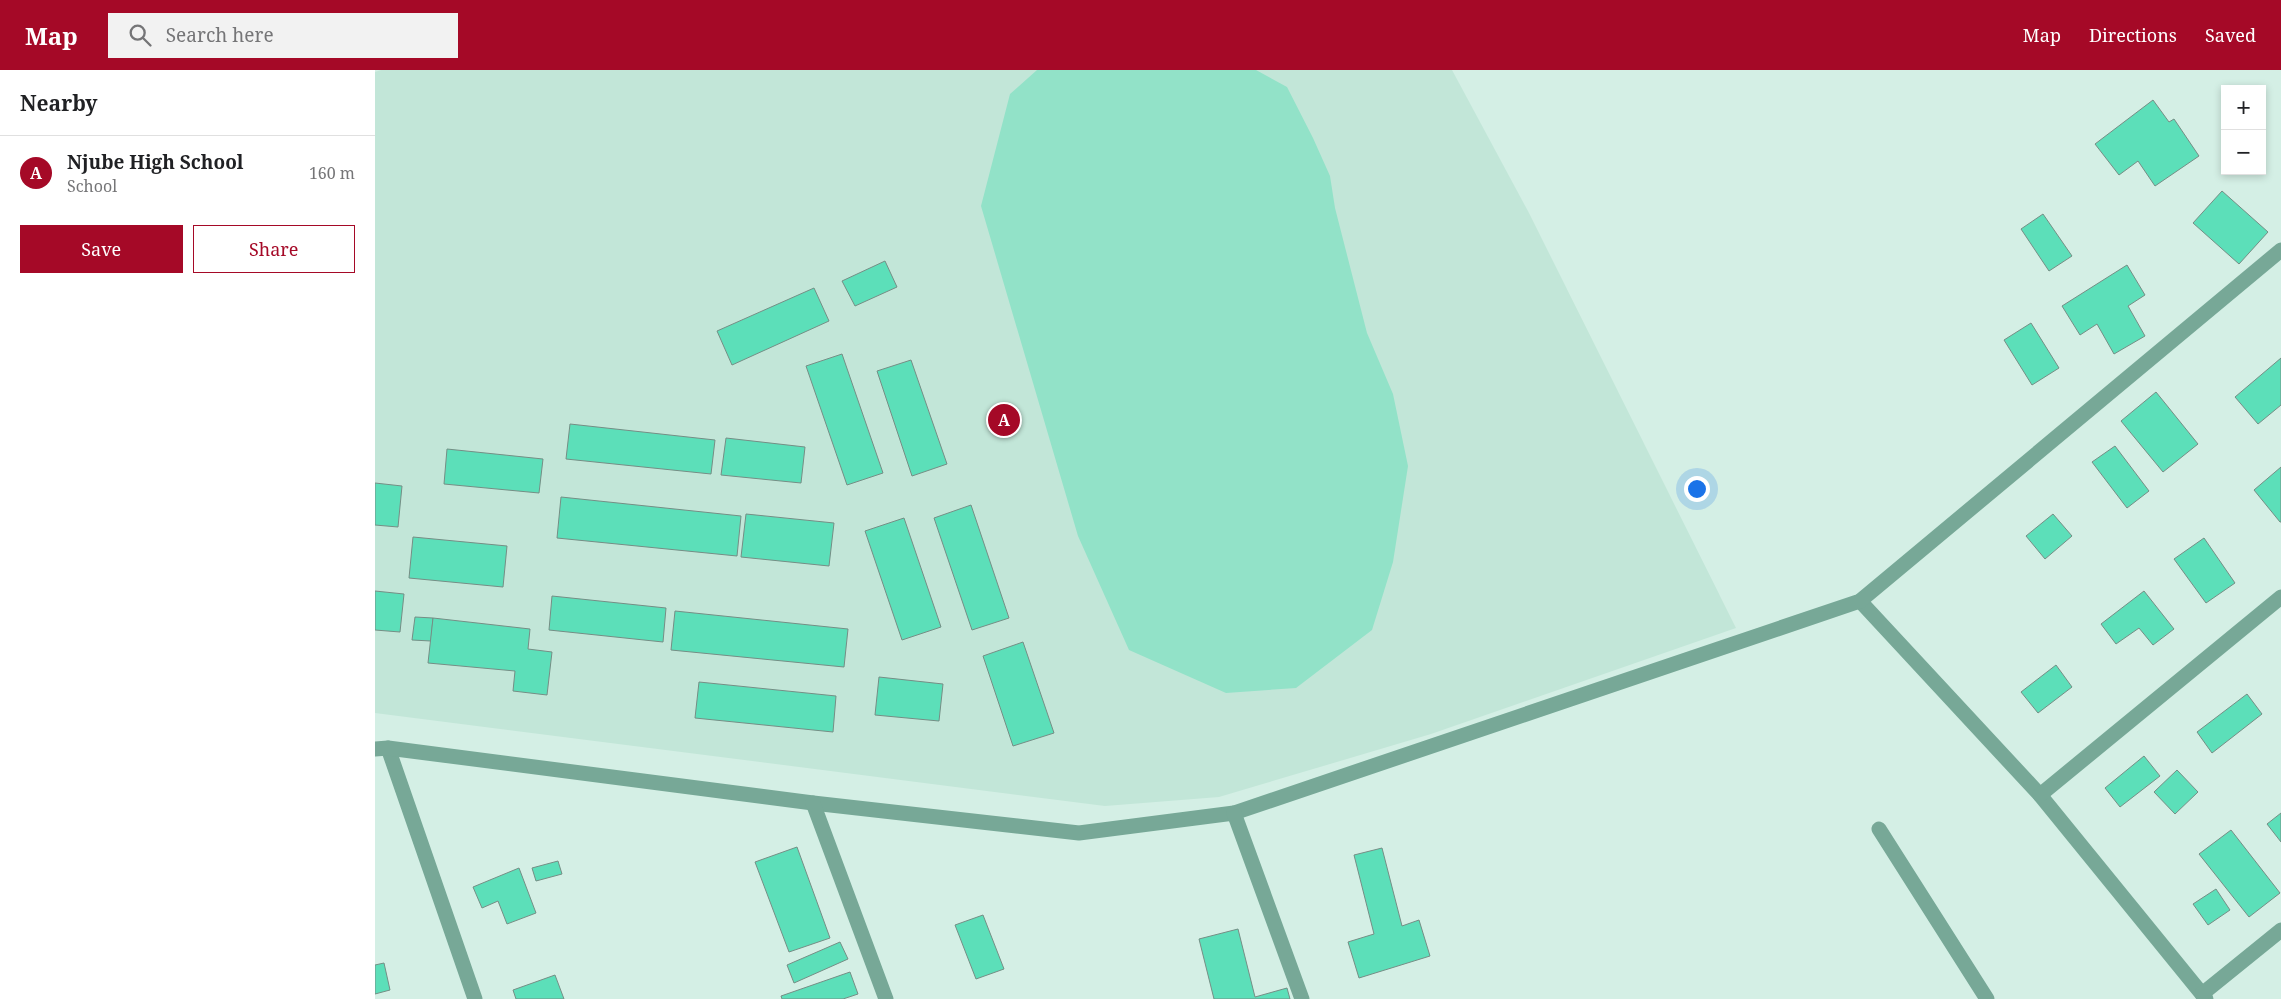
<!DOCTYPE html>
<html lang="en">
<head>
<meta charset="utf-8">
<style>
  :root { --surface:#fff; --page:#f2f2f2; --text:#202124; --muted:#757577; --line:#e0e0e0; --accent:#a50927 }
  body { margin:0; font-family:"Noto Serif",serif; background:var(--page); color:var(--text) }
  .controls { position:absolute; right:15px; top:15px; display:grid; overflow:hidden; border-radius:0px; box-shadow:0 2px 8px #0003 }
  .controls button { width:45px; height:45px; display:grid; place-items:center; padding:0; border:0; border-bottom:1px solid var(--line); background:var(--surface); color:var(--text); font:25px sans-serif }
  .you { position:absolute; left:1321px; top:418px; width:18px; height:18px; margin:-12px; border:4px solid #fff; border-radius:50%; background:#1a73e8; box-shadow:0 0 0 8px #1a73e833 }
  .badge { display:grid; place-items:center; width:32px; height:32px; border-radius:50%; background:var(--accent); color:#fff; font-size:16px; font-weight:700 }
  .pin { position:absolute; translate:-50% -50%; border:2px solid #fff; box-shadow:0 1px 5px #0006 }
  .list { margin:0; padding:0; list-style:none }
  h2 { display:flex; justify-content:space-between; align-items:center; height:65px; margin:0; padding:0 20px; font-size:21px }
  h2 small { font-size:16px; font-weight:400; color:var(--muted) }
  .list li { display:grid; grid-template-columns:32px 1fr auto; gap:15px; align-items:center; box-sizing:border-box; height:75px; padding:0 20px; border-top:1px solid var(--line) }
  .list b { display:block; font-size:19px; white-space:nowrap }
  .list p { margin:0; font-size:16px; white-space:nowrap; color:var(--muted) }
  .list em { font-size:16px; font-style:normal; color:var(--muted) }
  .actions { display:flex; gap:10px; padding:15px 20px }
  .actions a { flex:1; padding:11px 0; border:1px solid var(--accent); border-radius:0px; text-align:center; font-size:18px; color:var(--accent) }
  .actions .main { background:var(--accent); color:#fff }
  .icon { flex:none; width:28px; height:28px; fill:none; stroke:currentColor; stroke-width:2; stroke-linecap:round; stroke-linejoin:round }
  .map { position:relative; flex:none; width:1906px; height:929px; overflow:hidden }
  header { display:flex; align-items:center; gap:30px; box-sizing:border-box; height:70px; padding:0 25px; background:var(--accent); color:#fff }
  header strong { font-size:24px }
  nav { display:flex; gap:28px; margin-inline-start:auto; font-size:18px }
  .search { width:350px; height:45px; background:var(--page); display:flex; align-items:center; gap:12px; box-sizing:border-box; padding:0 18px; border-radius:0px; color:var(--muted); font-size:19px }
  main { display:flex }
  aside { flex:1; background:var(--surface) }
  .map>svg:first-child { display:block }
  .built { fill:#c2e6d8 }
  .pitch { fill:#92e2c8 }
  .building { fill:#5cdfb9; stroke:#758e85 }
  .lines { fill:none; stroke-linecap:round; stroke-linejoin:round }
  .minor { stroke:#77a897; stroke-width:15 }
</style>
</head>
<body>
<header>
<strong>Map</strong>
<div class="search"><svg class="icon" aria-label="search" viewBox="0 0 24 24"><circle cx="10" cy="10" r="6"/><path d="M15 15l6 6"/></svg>Search here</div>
<nav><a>Map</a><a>Directions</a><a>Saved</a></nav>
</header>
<main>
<aside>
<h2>Nearby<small></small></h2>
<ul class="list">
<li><span class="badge">A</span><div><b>Njube High School</b><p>School</p></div><em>160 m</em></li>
</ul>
<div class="actions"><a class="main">Save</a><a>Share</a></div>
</aside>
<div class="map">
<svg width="1906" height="929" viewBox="0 0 1906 929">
  <rect width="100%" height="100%" fill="#d4efe5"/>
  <path class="built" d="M6,0H1077L1154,143L1361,558L1056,664L844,727L730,736L0,643V2Z"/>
  <path class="pitch" d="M662,0H881L912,17L938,68L955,106L960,138L992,263L1018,324L1033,396L1018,492L997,560L921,618L851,623L754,580L703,466L606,136L635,24Z"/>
  <g class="building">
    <path d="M1778,30L1794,52L1799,49L1824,86L1780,116L1763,91L1744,105L1720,74Z"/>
    <path d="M1847,121L1893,162L1864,194L1818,153Z"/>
    <path d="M1668,144L1697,186L1674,201L1646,159Z"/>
    <path d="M510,191L522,217L480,236L467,211Z"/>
    <path d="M1752,195L1770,225L1753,236L1770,266L1739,284L1722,254L1705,265L1687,236Z"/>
    <path d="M439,218L454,251L357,295L342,261Z"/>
    <path d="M1656,253L1684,298L1657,315L1629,270Z"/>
    <path d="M467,284L508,403L472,415L431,296Z"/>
    <path d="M1906,288V335L1883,354L1860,327Z"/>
    <path d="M536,290L572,394L537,406L502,301Z"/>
    <path d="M1781,322L1823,374L1788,402L1746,351Z"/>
    <path d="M195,354L340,370L336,404L191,389Z"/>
    <path d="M351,368L430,377L426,413L346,405Z"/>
    <path d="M1740,376L1774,421L1752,438L1717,392Z"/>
    <path d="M72,379L168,389L164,423L69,414Z"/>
    <path d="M1906,397V452H1905L1879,420Z"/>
    <path d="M0,413L27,416L23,457L0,455Z"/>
    <path d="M186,427L366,446L362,486L182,468Z"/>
    <path d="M596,435L634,548L597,560L559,448Z"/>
    <path d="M371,444L459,453L454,496L366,487Z"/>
    <path d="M1678,444L1697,466L1670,489L1651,466Z"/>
    <path d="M529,448L566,557L527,570L490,461Z"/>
    <path d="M38,467L132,476L128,517L34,508Z"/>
    <path d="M1829,468L1860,513L1831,533L1799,489Z"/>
    <path d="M0,521L29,524L25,562L0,560Z"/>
    <path d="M1769,521L1799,559L1778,575L1764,558L1741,574L1726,554Z"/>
    <path d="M177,526L291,538L288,572L174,560Z"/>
    <path d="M300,541L473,559L469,597L296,580Z"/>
    <path d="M40,547L58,548L56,571L37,570Z"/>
    <path d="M58,548L155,559L153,579L177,582L172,625L138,621L140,601L53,593Z"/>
    <path d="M648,572L679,663L638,676L608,586Z"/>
    <path d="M1681,595L1697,617L1663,643L1646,622Z"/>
    <path d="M504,607L568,614L564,651L500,645Z"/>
    <path d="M324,612L461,626L458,662L320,648Z"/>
    <path d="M1872,624L1887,644L1837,683L1822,662Z"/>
    <path d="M1769,686L1785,706L1745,737L1730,718Z"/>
    <path d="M1802,700L1823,722L1800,744L1779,722Z"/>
    <path d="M1906,743V772L1892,754Z"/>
    <path d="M1856,760L1905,823L1874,847L1824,784Z"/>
    <path d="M422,777L455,868L414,882L380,792Z"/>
    <path d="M1007,778L1027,856L1044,850L1055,886L984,908L973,872L999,864L979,785Z"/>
    <path d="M183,791L187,804L161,811L157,798Z"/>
    <path d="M144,798L161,843L132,854L123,831L107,838L98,817Z"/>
    <path d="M1841,819L1855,840L1833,855L1818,834Z"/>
    <path d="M608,845L629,899L601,909L580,855Z"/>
    <path d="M863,859L880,927L912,918L915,929H839L824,869Z"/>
    <path d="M465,872L473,889L419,913L412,895Z"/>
    <path d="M9,893L15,920L0,924V895Z"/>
    <path d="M475,902L483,924L468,929H407L406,926Z"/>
    <path d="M180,905L189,929H141L138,920Z"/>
  </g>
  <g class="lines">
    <g class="minor">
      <path d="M1485,531L1665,725L1831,929"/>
      <path d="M13,678L100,929"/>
      <path d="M0,679L13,678L438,733L704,763L859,743L1485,531L1906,180"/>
      <path d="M1665,725L1906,527"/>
      <path d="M438,733L511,929"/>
      <path d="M859,743L927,929"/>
      <path d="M1504,759L1612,929"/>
      <path d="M1827,924L1906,860"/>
    </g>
  </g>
</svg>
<div class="controls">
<button>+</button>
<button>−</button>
</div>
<div class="you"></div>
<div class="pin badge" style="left:629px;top:350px">A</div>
</div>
</main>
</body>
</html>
